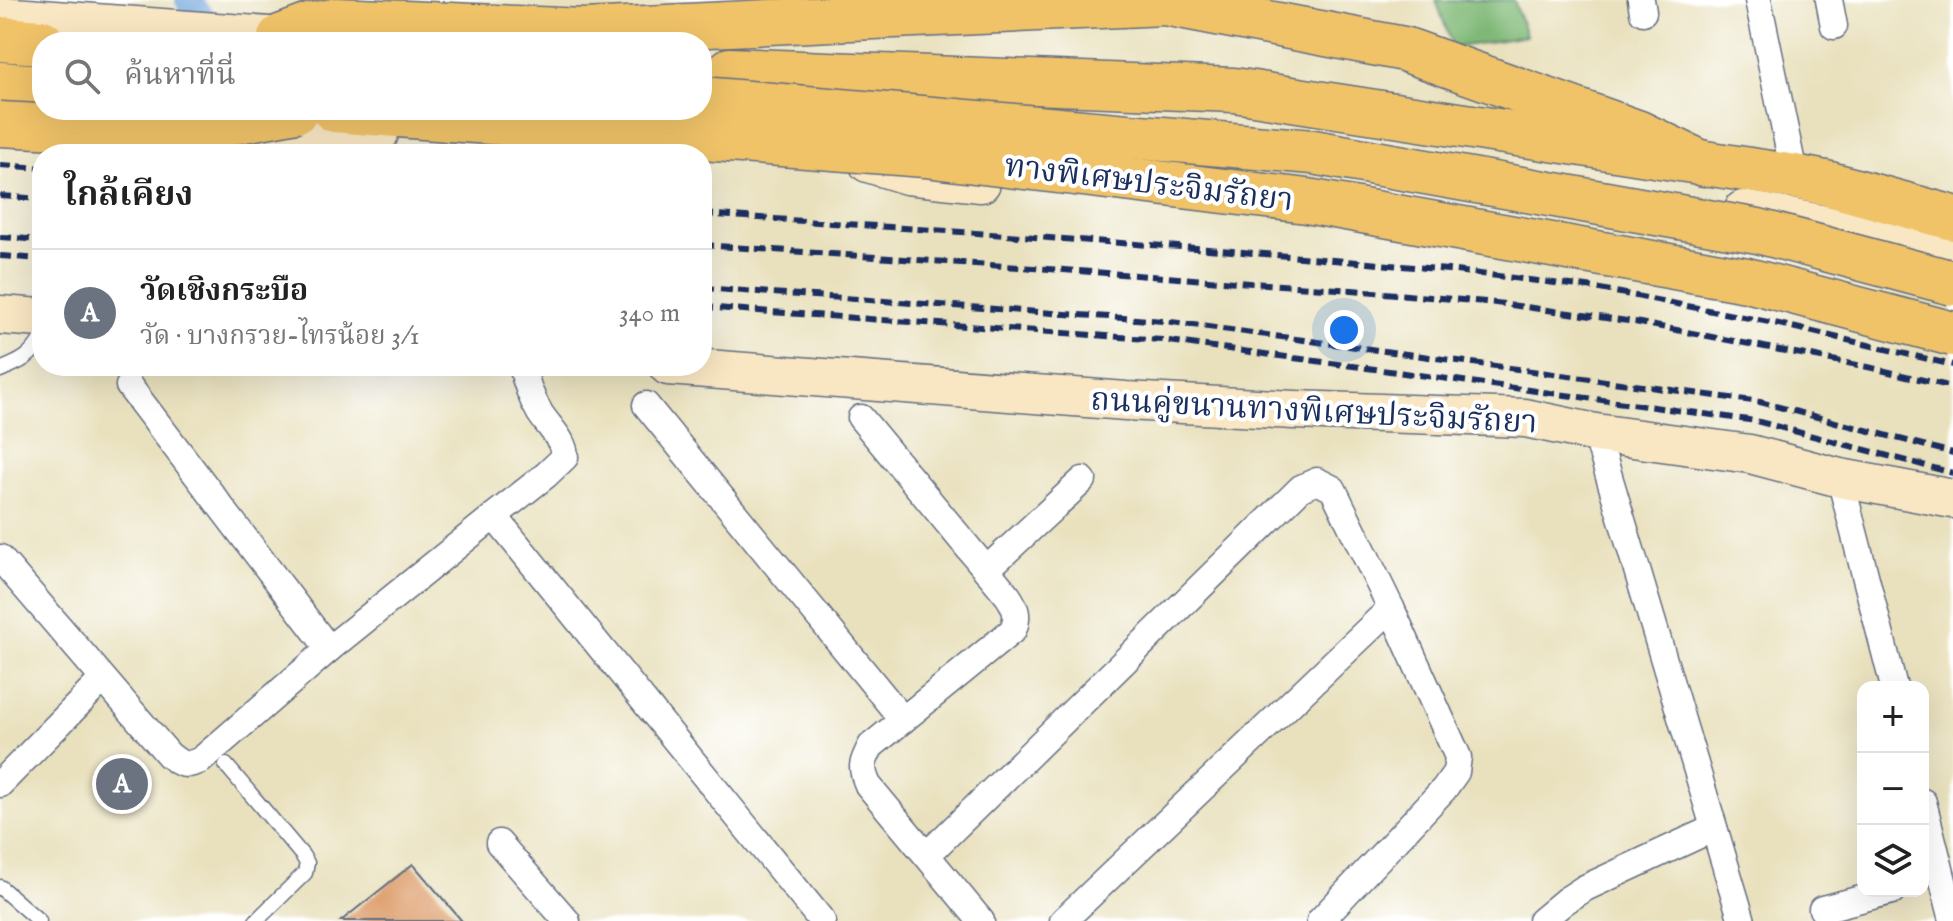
<!DOCTYPE html>
<html lang="th">
<head>
<meta charset="utf-8">
<style>
  :root { --surface:#fff; --page:#f2f2f2; --text:#222; --muted:#767676; --line:#e0e0e0; --accent:#d1495b }
  body { margin:0; font-family:"IM FELL English","Noto Serif Thai",serif; background:var(--page); color:var(--text) }
  .controls { position:absolute; right:24px; bottom:24px; display:grid; overflow:hidden; border-radius:16px; box-shadow:0 8px 32px #0002 }
  .controls button { width:72px; height:72px; display:grid; place-items:center; padding:0; border:0; border-bottom:2px solid var(--line); background:var(--surface); color:var(--text); font:40px sans-serif }
  .you { position:absolute; left:1344px; top:330px; width:28px; height:28px; margin:-20px; border:6px solid #fff; border-radius:50%; background:#1a73e8; box-shadow:0 0 0 12px #1a73e833 }
  .badge { display:grid; place-items:center; width:52px; height:52px; border-radius:50%; background:var(--accent); color:#fff; font-size:26px; font-weight:700 }
  .pin { position:absolute; translate:-50% -50%; border:4px solid #fff; box-shadow:0 2px 8px #0006 }
  .list { margin:0; padding:0; list-style:none }
  h2 { display:flex; justify-content:space-between; align-items:center; height:104px; margin:0; padding:0 32px; font-size:34px }
  h2 small { font-size:26px; font-weight:400; color:var(--muted) }
  .list li { display:grid; grid-template-columns:52px 1fr auto; gap:24px; align-items:center; box-sizing:border-box; height:128px; padding:0 32px; border-top:2px solid var(--line) }
  .list b { display:block; font-size:30px; white-space:nowrap }
  .list p { margin:0; font-size:26px; white-space:nowrap; color:var(--muted) }
  .list em { font-size:26px; font-style:normal; color:var(--muted) }
  .icon { flex:none; width:44px; height:44px; fill:none; stroke:currentColor; stroke-width:2; stroke-linecap:round; stroke-linejoin:round }
  .map { position:relative; flex:none; width:1953px; height:921px; overflow:hidden }
  .search { position:absolute; background:var(--surface); box-shadow:0 8px 32px #0002; left:32px; top:32px; width:680px; height:88px; display:flex; align-items:center; gap:20px; box-sizing:border-box; padding:0 28px; border-radius:32px; color:var(--muted); font-size:30px }
  .panel { position:absolute; background:var(--surface); box-shadow:0 8px 32px #0002; left:32px; top:144px; width:680px; height:232px; border-radius:32px }
  .map>svg:first-child { display:block }
  .forest { fill:#80b977; stroke:#4e746a; stroke-width:2 }
  .lines { fill:none; stroke-linecap:round; stroke-linejoin:round }
  .canal { stroke:#6da2da; stroke-width:26 }
  .building { fill:#db9863 }
  .service-casing { stroke:#636d80; stroke-width:17 }
  .minor-casing { stroke:#636d80; stroke-width:29 }
  .secondary-casing { stroke:#636d80; stroke-width:41 }
  .motorway-casing { stroke:#636d80; stroke-width:47 }
  .service { stroke:#fff; stroke-width:14 }
  .minor { stroke:#fff; stroke-width:26 }
  .secondary { stroke:#f9e7c3; stroke-width:38 }
  .motorway { stroke:#f0c369; stroke-width:44 }
  .rail { stroke:#1b2f5e; stroke-width:6; stroke-dasharray:12 6; stroke-linecap:butt }
  .motorway-bridge-casing { stroke:#636d80; stroke-width:47; stroke-linecap:butt }
  .motorway-bridge { stroke:#f0c369; stroke-width:44 }
  .labels { text-anchor:middle; stroke-width:8; stroke-linejoin:round; paint-order:stroke }
  .street-label { font-size:32px; fill:#1b2f5e; stroke:#fff }
</style>
</head>
<body>
<div class="map">
<svg width="1953" height="921" viewBox="0 0 1953 921">
  <rect width="100%" height="100%" fill="#fff"/>
  <filter id="ink" filterUnits="userSpaceOnUse"><feTurbulence type="fractalNoise" baseFrequency=".0125" numOctaves="2"/><feDisplacementMap in="SourceGraphic" scale="16" xChannelSelector="R" yChannelSelector="G"/><feConvolveMatrix kernelMatrix="1 2 1 2 8 2 1 2 1" color-interpolation-filters="sRGB"/></filter>
  <filter id="wash" filterUnits="userSpaceOnUse"><feTurbulence type="fractalNoise" baseFrequency=".006" numOctaves="4" result="noise"/><feDisplacementMap in="SourceGraphic" scale="32" xChannelSelector="R" yChannelSelector="G"/><feGaussianBlur stdDeviation="1.8" result="paint"/><feColorMatrix in="noise" values="0 0 0 0 0 0 0 0 0 0 0 0 0 0 0 0 0 1.4 0 .05"/><feComposite in="paint" operator="in"/></filter>
  <g filter="url(#wash)">
    <rect width="100%" height="100%" fill="#e9e1be"/>
    <path class="forest" d="M1436,0H1514L1526,36L1453,48Z"/>
    <g class="lines">
      <path class="canal" d="M188,0L218,39"/>
    </g>
    <g id="blocks">
      <path class="building" d="M413,864L462,921H341Z"/>
    </g>
  </g>
  <g filter="url(#ink)">
    <use href="#blocks" fill-opacity="0" stroke="#636d80" stroke-width="2"/>
    <g class="lines">
      <g class="service-casing">
        <g id="service">
          <path d="M0,370C20,362 32,357 42,337"/>
          <path d="M226,765L302,855L307,863L305,873L256,921"/>
          <path d="M0,887L39,921"/>
        </g>
      </g>
      <g class="minor-casing">
        <g id="minor">
          <path d="M1641,0L1643,12"/>
          <path d="M1758,0L1792,164"/>
          <path d="M1829,0L1834,26"/>
          <path d="M129,386L329,649"/>
          <path d="M646,405L903,720"/>
          <path d="M861,418L1008,596C1016,608 1019,616 1013,630L871,746C862,763 860,767 868,785L981,921"/>
          <path d="M1596,433L1742,921"/>
          <path d="M1840,478L1894,687"/>
          <path d="M494,516L546,475L565,457C565,441 549,427 540,413C531,398 526,383 522,366"/>
          <path d="M0,558L169,755C182,765 185,767 201,760L329,649L494,516L822,921"/>
          <path d="M986,570L1083,480"/>
          <path d="M0,784L103,679"/>
          <path d="M1923,802L1953,920"/>
          <path d="M499,843L567,921"/>
          <path d="M927,855L1301,488L1317,481L1333,489L1391,608L1458,757L1456,772L1444,789L1320,921"/>
          <path d="M1822,909L1892,891"/>
          <path d="M1063,921L1391,608"/>
          <path d="M1541,921L1565,901L1585,888L1714,828"/>
        </g>
      </g>
      <g class="secondary-casing">
        <g id="secondary">
          <path d="M0,16L310,39"/>
          <path d="M257,125L379,134"/>
          <path d="M868,163L907,175L981,183"/>
          <path d="M1743,210C1815,221 1884,237 1953,256"/>
          <path d="M0,315L42,318"/>
          <path d="M668,366L1126,401L1294,410L1525,418L1596,433L1750,454L1840,478L1953,499"/>
        </g>
      </g>
      <g class="motorway-casing">
        <g id="motorway">
          <path d="M280,37L312,25L337,20L584,31L1164,3L1404,49L1639,133L1704,164"/>
          <path d="M0,39L42,42"/>
          <path d="M730,70L1234,90L1795,177L1826,183L1953,218"/>
          <path d="M0,84L42,87"/>
          <path d="M334,110L449,119"/>
        </g>
      </g>
      <use href="#service" class="service"/>
      <use href="#minor" class="minor"/>
      <use href="#secondary" class="secondary"/>
      <use href="#motorway" class="motorway"/>
      <g class="rail">
        <path d="M0,165L42,168"/>
        <path d="M0,196L42,199"/>
        <path d="M702,214L1208,249L1448,270L1595,288L1779,324L1953,365"/>
        <path d="M0,237L42,240"/>
        <path d="M702,245L1352,290L1496,303L1635,322L1868,367L1953,387"/>
        <path d="M0,256L42,259"/>
        <path d="M702,288L1164,321L1760,402L1953,453"/>
        <path d="M702,307L1162,340L1756,421L1953,473"/>
      </g>
      <g class="motorway-bridge-casing">
        <g id="motorway-bridge">
          <path d="M702,99L1313,152L1758,231L1953,283"/>
          <path d="M449,119L925,155L1307,201L1747,280L1953,334"/>
          <path d="M0,124L134,131L208,127L297,110"/>
        </g>
      </g>
      <use href="#motorway-bridge" class="motorway-bridge"/>
    </g>
  </g>
  <g class="labels">
    <g class="street-label">
      <text transform="translate(1149 182) rotate(7)" y="11">ทางพิเศษประจิมรัถยา</text>
      <text transform="translate(1314 410) rotate(3)" y="11">ถนนคู่ขนานทางพิเศษประจิมรัถยา</text>
    </g>
  </g>
</svg>
<div class="controls">
<button>+</button>
<button>−</button>
<button><svg class="icon" aria-label="layers" viewBox="0 0 24 24"><path d="M12 4l9 5-9 5-9-5zM3 14l9 5 9-5"/></svg></button>
</div>
<div class="you"></div>
<div class="pin badge" style="left:122px;top:784px;background:#6b7280">A</div>
<div class="search"><svg class="icon" aria-label="search" viewBox="0 0 24 24"><circle cx="10" cy="10" r="6"/><path d="M15 15l6 6"/></svg>ค้นหาที่นี่</div>
<section class="panel">
<h2>ใกล้เคียง<small></small></h2>
<ul class="list">
<li><span class="badge" style="background:#6b7280">A</span><div><b>วัดเชิงกระบือ</b><p>วัด · บางกรวย-ไทรน้อย 3/1</p></div><em>340 m</em></li>
</ul>
</section>
</div>
</body>
</html>
